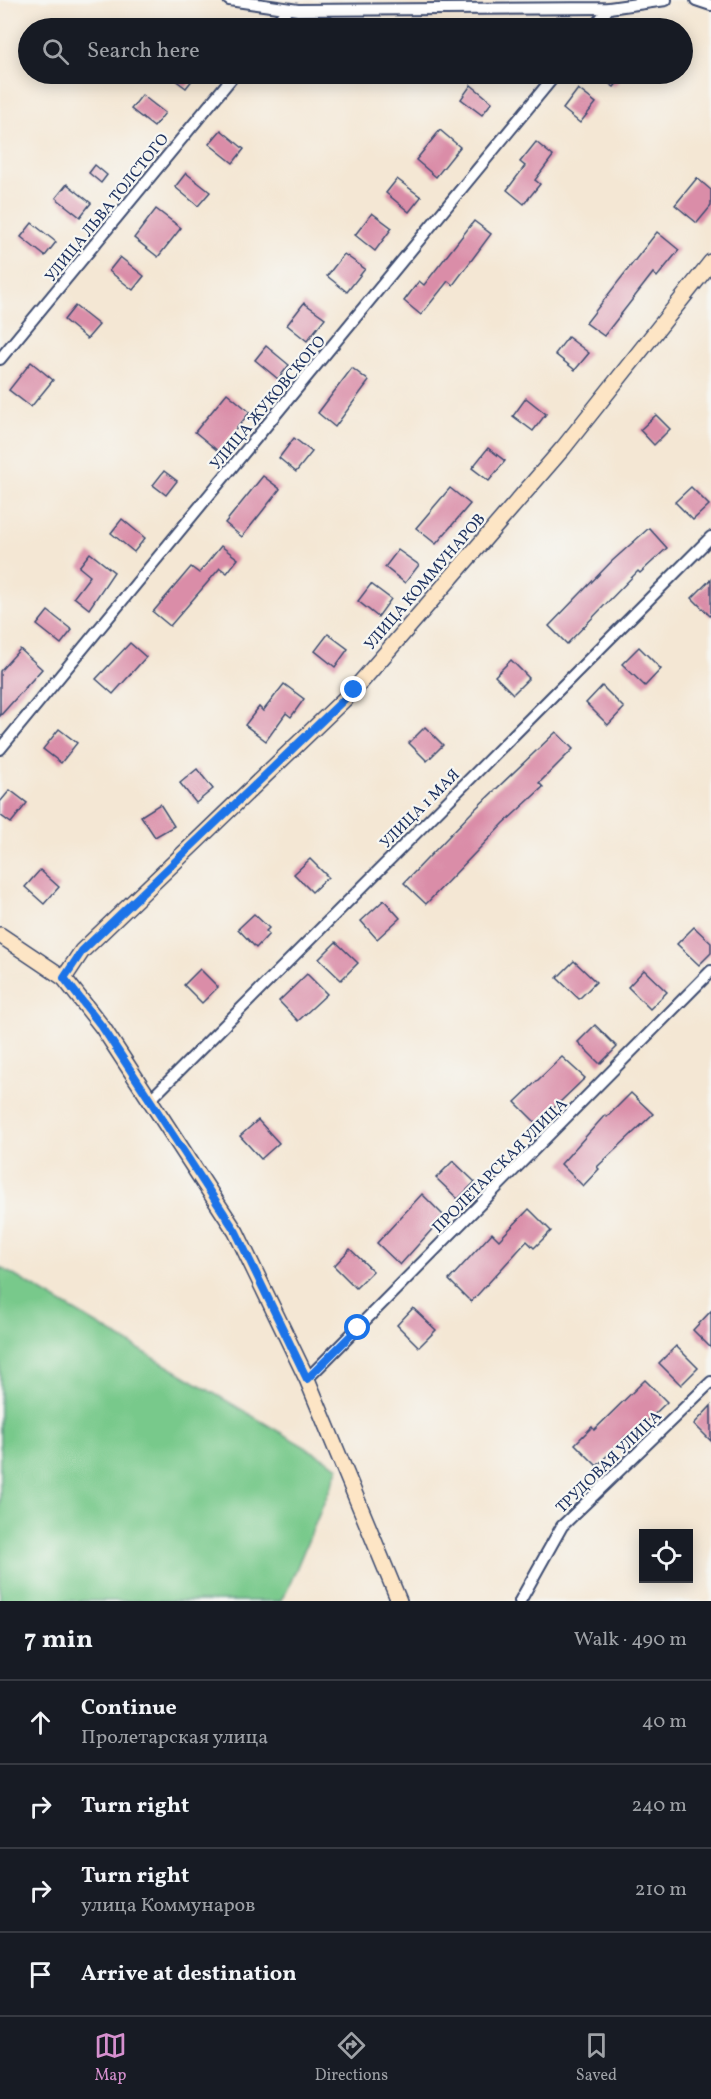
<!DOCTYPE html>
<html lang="en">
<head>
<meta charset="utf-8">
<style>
  :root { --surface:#171b24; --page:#20242c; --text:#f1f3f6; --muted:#9ea1a6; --line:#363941; --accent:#d690ce }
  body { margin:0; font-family:Vollkorn,serif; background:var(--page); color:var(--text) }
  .controls { position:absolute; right:18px; bottom:18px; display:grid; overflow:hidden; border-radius:0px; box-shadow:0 3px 15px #0003 }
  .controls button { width:54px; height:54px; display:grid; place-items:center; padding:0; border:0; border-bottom:2px solid var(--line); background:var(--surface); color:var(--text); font:30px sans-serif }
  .stop { position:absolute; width:18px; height:18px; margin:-14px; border:4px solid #1a73e8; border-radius:50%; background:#fff }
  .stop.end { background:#1a73e8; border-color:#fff; box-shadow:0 2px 6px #0008 }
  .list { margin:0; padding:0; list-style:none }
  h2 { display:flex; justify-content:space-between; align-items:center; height:78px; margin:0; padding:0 24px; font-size:26px }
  h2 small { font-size:20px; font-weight:400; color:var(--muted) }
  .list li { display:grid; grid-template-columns:39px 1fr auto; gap:18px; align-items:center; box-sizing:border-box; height:84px; padding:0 24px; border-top:2px solid var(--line) }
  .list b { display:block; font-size:22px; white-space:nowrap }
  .list p { margin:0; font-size:20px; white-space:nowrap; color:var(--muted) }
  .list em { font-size:20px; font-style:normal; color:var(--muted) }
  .icon { flex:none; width:33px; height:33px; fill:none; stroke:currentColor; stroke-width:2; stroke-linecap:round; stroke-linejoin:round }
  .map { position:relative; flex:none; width:711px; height:1601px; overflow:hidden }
  .search { position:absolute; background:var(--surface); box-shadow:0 3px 15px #0003; left:18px; right:18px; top:18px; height:66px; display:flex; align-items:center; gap:15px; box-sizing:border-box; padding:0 21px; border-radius:33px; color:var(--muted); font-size:22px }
  .sheet { height:414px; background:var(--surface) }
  nav { display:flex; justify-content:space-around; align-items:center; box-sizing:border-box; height:84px; border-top:2px solid var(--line); background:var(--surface); font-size:16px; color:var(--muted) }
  nav a { display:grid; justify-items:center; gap:3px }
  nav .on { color:var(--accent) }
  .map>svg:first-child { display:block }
  .green { fill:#78c98b; stroke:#4a7c74; stroke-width:1.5 }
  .building { fill:#da8da8 }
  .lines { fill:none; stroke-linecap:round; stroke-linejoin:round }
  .minor-casing { stroke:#3c4b70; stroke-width:14 }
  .secondary-casing { stroke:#3c4b70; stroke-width:18 }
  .minor { stroke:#fff; stroke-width:10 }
  .secondary { stroke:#fde5c5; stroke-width:15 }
  .route { stroke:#1a73e8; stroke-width:8 }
  .labels { text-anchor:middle; stroke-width:4.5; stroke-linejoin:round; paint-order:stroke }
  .street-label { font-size:16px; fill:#1b2f5e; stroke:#f6f6f2 }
</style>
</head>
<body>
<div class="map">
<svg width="711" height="1601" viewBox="0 0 711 1601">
  <rect width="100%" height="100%" fill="#f6f6f2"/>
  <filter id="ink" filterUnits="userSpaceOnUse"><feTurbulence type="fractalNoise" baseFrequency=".0167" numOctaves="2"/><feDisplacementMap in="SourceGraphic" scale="12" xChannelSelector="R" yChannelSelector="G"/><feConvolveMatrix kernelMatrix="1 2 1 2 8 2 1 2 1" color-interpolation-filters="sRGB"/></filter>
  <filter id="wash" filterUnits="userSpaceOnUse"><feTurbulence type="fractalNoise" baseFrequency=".008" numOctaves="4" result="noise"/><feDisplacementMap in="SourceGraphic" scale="24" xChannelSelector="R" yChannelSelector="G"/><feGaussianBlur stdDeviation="1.35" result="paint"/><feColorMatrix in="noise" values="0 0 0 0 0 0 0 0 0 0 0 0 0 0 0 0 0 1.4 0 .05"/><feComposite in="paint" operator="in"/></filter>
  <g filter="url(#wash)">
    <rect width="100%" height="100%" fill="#f4e7d4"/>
    <path class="green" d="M0,1267L339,1467L287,1591L280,1601H0Z"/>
    <g id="blocks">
      <g class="building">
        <path d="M167,74H197L186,88Z"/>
        <path d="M596,74H625L614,87Z"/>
        <path d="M471,85L492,102L482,115L461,99Z"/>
        <path d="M578,89L596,103L580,123L563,109Z"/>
        <path d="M142,95L165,113L154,127L131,109Z"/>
        <path d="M221,130L244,149L233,163L209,144Z"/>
        <path d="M440,130L460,147L436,177L416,160Z"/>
        <path d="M536,142L553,156L535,180L540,184L524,204L507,190L525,166L520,162Z"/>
        <path d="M95,165L107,175L101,183L89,173Z"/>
        <path d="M186,173L210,192L198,206L175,187Z"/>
        <path d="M697,178L711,190V206L697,223L675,205Z"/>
        <path d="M397,179L421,197L409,212L386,193Z"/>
        <path d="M67,184L91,203L80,217L56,198Z"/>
        <path d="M156,209L181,228L158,257L134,238Z"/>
        <path d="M372,213L392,228L375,251L355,235Z"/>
        <path d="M474,221L491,234L453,285L448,281L421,315L404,301L419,281L424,285Z"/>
        <path d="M32,223L56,242L45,256L21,237Z"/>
        <path d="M657,232L679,250L657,277L653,273L604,336L586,323Z"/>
        <path d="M344,254L365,269L347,292L327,276Z"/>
        <path d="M120,257L144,276L133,290L109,271Z"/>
        <path d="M304,303L325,318L307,341L287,325Z"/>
        <path d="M75,306L99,325L87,339L64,320Z"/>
        <path d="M568,337L589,353L575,370L555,354Z"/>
        <path d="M266,346L289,365L278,379L255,360Z"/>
        <path d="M31,362L53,380L31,407L9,390Z"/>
        <path d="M352,368L369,381L335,427L318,413Z"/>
        <path d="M227,393L250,412L218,451L195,432Z"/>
        <path d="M526,398L546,414L533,431L513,416Z"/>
        <path d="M656,415L670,429L654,445L640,430Z"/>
        <path d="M294,438L312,452L296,472L279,458Z"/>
        <path d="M488,448L505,461L489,481L472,468Z"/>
        <path d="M164,471L177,481L166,495L153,485Z"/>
        <path d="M263,476L280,489L242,537L225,523Z"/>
        <path d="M691,487L709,505L693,520L675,502Z"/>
        <path d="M450,488L470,504L436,544L416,528Z"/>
        <path d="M122,519L145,538L134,552L111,533Z"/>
        <path d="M649,528L667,548L640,573L638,571L567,644L549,626L611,562Z"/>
        <path d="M221,546L238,559L227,573L220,568L170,626L153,612L191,567L199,573Z"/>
        <path d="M398,550L419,565L405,583L385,567Z"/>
        <path d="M90,553L114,572L89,609L74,597L90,576L79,567Z"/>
        <path d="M711,579V617L692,598Z"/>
        <path d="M371,584L391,599L378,617L358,601Z"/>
        <path d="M48,611L72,630L61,644L37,625Z"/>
        <path d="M328,634L348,649L335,667L315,651Z"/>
        <path d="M130,643L146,657L113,694L96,679Z"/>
        <path d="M639,647L661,669L645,686L622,664Z"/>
        <path d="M20,649L42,669L0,716V671Z"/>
        <path d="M511,660L529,678L513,694L495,676Z"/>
        <path d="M284,684L304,699L291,717L286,713L266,741L245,725L259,707L263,711Z"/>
        <path d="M602,686L624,708L608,725L586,703Z"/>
        <path d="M425,727L443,745L427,761L409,743Z"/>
        <path d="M59,729L77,743L61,763L43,749Z"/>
        <path d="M556,732L573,749L539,783L543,787L504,823L426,904L404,883L473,811Z"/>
        <path d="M197,769L213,789L196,803L180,783Z"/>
        <path d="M10,790L27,803L11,823L0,815V802Z"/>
        <path d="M160,804L174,826L155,837L141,816Z"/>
        <path d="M310,859L328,877L312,892L294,874Z"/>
        <path d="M40,870L59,887L44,904L25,887Z"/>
        <path d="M384,900L400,918L377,939L361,921Z"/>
        <path d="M254,914L269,928L266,931L269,934L256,948L238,929Z"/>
        <path d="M694,927L711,943V953L699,965L677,944Z"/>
        <path d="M336,942L358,963L341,980L319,959Z"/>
        <path d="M574,961L596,982L579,999L557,978Z"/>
        <path d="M200,969L218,987L202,1003L184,985Z"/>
        <path d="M644,970L667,992L650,1009L628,987Z"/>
        <path d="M307,974L327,994L298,1021L279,1001Z"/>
        <path d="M595,1025L617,1047L600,1064L578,1042Z"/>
        <path d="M562,1057L585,1078L537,1124L515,1102Z"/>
        <path d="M631,1093L653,1114L597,1167L599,1169L583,1186L561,1164L605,1115L607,1117Z"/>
        <path d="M258,1120L279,1143L261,1159L240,1136Z"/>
        <path d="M453,1161L475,1182L458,1199L436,1178Z"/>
        <path d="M422,1194L444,1216L400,1265L377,1243Z"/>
        <path d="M529,1209L551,1231L534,1248L527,1241L471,1302L449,1280L492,1233L499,1240Z"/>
        <path d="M350,1249L373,1271L356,1288L334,1266Z"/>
        <path d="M413,1308L436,1330L419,1347L397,1325Z"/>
        <path d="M711,1311V1348L693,1330Z"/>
        <path d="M676,1346L698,1368L681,1385L659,1363Z"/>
        <path d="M645,1380L667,1402L629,1439L626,1436L597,1466L575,1444L592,1427L594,1430Z"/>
        <path d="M711,1406V1441L694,1424Z"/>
      </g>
    </g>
  </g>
  <g filter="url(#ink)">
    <use href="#blocks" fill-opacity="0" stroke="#3c4b70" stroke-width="1.5"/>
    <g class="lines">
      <g class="minor-casing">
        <g id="minor">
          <path d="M229,0L298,10L609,8L666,0"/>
          <path d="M696,0L711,5"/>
          <path d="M272,28L287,10"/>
          <path d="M593,28L609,8"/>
          <path d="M0,359L235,74"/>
          <path d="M0,749L556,74"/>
          <path d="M149,1101L711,537"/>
          <path d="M307,1379L711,971"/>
          <path d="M520,1601L562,1526L711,1382"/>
        </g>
      </g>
      <g class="secondary-casing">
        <g id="secondary">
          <path d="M0,935L64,978L103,1028L236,1232L307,1379L399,1601"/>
          <path d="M64,978L82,951L354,690L564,447L711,262"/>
        </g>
      </g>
      <use href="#minor" class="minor"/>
      <use href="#secondary" class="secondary"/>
    </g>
  </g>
  <g class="lines" filter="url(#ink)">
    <path class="route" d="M354,690L82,951L64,978L103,1028L236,1232L307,1379L358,1328"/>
  </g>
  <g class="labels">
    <g class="street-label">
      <text transform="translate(106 207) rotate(-51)" y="6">УЛИЦА ЛЬВА ТОЛСТОГО</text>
      <text transform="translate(267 402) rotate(-50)" y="6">УЛИЦА ЖУКОВСКОГО</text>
      <text transform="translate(424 581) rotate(-49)" y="6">УЛИЦА КОММУНАРОВ</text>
      <text transform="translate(419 808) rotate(-45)" y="6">УЛИЦА 1 МАЯ</text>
      <text transform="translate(499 1165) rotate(-45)" y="6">ПРОЛЕТАРСКАЯ УЛИЦА</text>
      <text transform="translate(608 1461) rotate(-44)" y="6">ТРУДОВАЯ УЛИЦА</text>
    </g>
  </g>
</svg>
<div class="controls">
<button><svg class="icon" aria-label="locate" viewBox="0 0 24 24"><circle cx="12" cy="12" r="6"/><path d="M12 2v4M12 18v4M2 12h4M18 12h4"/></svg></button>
</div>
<div class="stop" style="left:358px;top:1328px"></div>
<div class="stop end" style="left:354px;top:690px"></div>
<div class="search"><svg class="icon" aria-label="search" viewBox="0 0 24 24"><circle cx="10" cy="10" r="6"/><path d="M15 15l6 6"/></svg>Search here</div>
</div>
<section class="sheet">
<h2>7 min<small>Walk · 490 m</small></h2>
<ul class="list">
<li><svg class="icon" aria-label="ahead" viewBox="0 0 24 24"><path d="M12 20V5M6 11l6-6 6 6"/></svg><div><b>Continue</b><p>Пролетарская улица</p></div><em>40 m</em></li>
<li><svg class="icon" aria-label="right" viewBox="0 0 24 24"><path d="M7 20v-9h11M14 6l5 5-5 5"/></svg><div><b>Turn right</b></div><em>240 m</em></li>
<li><svg class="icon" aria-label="right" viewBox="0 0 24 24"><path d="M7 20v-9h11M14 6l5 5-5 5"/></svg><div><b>Turn right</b><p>улица Коммунаров</p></div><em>210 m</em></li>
<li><svg class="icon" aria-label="arrive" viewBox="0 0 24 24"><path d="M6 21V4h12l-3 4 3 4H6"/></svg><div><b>Arrive at destination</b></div></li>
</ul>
</section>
<nav>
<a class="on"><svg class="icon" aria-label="map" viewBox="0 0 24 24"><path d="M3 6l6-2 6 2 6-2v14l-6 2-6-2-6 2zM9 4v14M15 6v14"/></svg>Map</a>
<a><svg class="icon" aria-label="directions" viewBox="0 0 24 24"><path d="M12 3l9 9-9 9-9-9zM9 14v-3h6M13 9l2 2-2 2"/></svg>Directions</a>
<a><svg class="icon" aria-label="saved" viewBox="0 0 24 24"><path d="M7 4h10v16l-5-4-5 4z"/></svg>Saved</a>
</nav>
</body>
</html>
